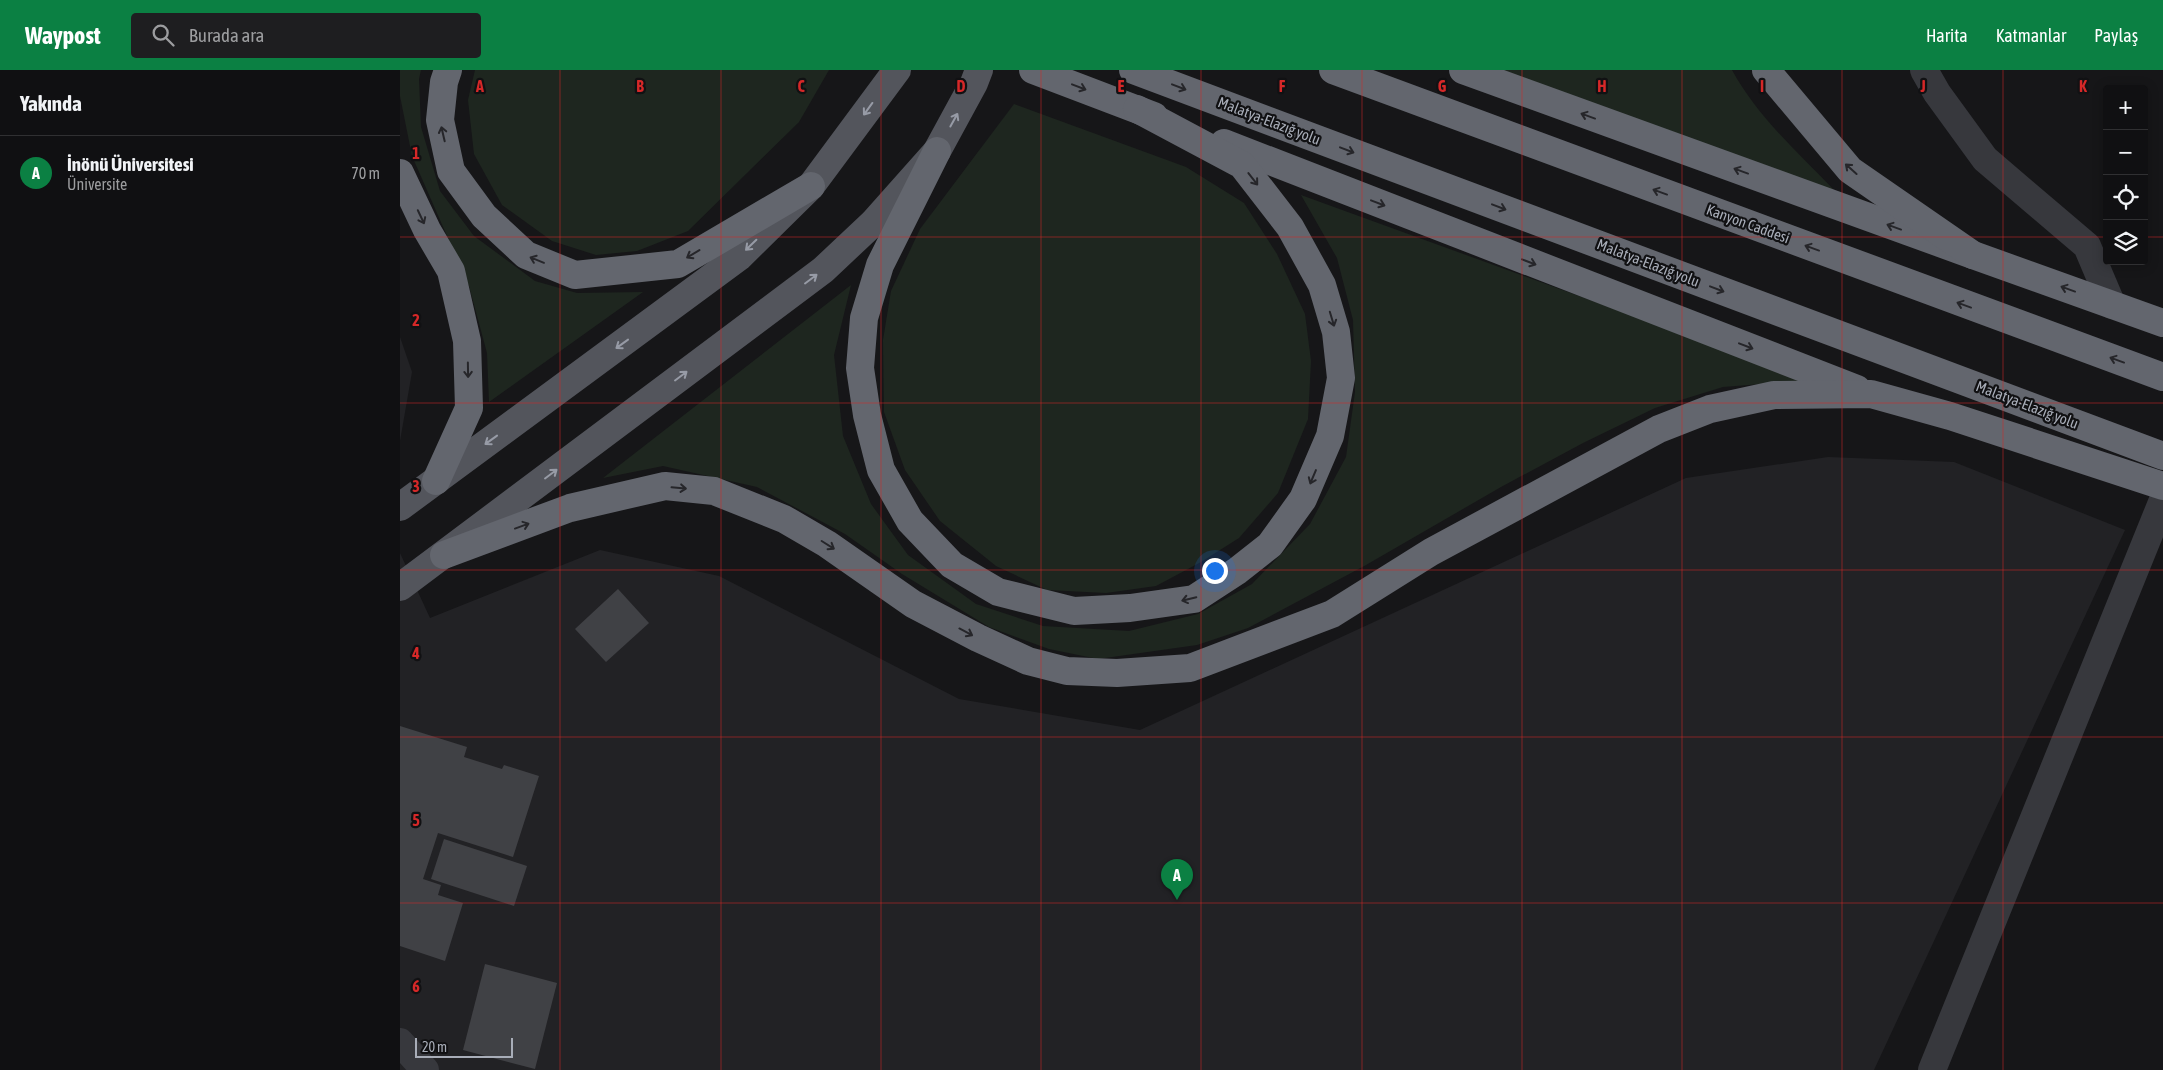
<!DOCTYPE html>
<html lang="tr">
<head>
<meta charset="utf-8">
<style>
  :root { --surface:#101012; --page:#1e1e20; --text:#f1f3f6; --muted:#9c9d9f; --line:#303032; --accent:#0b8043 }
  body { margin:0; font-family:"Asap Condensed",sans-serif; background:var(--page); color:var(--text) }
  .controls { position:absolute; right:15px; top:15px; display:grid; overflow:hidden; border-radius:5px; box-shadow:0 2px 12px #0003 }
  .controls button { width:45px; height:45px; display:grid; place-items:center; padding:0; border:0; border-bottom:1px solid var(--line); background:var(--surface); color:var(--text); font:25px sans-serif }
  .scale { position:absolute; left:15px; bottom:12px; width:98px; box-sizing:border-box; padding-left:5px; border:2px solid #a8adb8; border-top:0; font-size:14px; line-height:18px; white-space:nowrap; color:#a8adb8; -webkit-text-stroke:4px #111113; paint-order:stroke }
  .you { position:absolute; left:814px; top:500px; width:18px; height:18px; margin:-12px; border:4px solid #fff; border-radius:50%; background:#1a73e8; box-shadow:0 0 0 8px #1a73e833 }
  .badge { display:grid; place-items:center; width:32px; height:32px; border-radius:50%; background:var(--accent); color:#fff; font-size:16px; font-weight:700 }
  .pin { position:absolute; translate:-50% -41px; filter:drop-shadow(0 1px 2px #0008) }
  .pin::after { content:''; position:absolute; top:26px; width:18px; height:15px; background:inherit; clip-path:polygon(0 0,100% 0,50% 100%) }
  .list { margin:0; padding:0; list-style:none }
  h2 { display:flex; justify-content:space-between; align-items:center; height:65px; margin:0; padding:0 20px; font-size:21px }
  h2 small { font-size:16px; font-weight:400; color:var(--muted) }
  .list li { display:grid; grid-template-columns:32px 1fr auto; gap:15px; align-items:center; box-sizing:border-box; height:75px; padding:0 20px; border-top:1px solid var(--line) }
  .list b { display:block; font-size:19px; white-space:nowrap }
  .list p { margin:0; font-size:16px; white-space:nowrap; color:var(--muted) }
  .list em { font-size:16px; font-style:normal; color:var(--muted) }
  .icon { flex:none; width:28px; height:28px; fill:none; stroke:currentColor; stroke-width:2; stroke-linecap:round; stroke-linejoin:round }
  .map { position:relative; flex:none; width:1763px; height:1000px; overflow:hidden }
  header { display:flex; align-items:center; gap:30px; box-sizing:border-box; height:70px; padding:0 25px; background:var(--accent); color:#fff }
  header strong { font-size:24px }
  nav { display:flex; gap:28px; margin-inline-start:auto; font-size:18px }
  .search { width:350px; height:45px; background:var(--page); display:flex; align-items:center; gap:12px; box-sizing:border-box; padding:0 18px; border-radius:5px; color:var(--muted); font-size:19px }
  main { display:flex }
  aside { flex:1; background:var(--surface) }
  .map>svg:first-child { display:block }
  .built { fill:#222225 }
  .green { fill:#1e261f }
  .building { fill:#404145 }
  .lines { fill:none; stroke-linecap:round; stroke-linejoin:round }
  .minor { stroke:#37383d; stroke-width:28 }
  .major { stroke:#53555c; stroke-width:28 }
  .highway { stroke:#63666e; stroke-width:28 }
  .oneway { stroke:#26262a }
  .oneway2 { stroke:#979ba6 }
  .grid { fill:none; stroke:#d62828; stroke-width:1; stroke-opacity:0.55 }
  .labels { text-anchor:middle; stroke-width:4.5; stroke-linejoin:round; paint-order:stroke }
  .street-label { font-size:15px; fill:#a8adb8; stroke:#111113 }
  .grid-label { font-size:16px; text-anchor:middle; font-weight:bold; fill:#d62828; stroke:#111113; stroke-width:4.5; stroke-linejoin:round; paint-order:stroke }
</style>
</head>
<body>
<header>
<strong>Waypost</strong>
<div class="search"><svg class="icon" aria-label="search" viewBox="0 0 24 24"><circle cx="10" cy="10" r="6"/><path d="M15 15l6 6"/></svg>Burada ara</div>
<nav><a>Harita</a><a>Katmanlar</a><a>Paylaş</a></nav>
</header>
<main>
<aside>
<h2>Yakında<small></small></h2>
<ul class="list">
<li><span class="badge">A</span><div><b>İnönü Üniversitesi</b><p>Üniversite</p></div><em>70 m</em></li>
</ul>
</aside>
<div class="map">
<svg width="1763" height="1000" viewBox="0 0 1763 1000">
  <rect width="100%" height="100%" fill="#161618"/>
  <g class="built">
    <path d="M0,267L12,302L0,371Z"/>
    <path d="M1428,387L1554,392L1725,460L1474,1000H0V483L30,548L200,480L319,506L559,629L740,660L1286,408Z"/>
  </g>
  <g class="green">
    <path d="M0,0H21L19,9L21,57L40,121L74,166L135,211L177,223L243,222L89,332L87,283L69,216L12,86L0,26Z"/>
    <path d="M75,0H429L399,52L288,161L237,181L196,185L152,171L102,135L74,84L68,30Z"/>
    <path d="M1100,0H1332C1357,46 1399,84 1435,121Z"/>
    <path d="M614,34L786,97L844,133L877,184L905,244L911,291L908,349L878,423L839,468L801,492L756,516L706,523L647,520L596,496L540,451L505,400L484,342L483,270L491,221L520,159Z"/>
    <path d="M901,125L1410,310L1323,317L1255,338L1183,373L1101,417L966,495L848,558L797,575L698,589L649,579L589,557L502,504L445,464L357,417L263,396L203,408L451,215L434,285L443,366L471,434L508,485L576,534L643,556L729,561L798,544L852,514L910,454L946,387L955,322L953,250L937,188Z"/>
  </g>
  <g class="building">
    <path d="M218,519L249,553L206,592L175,559Z"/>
    <path d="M0,656L67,677L64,687L102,699L104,695L139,706L113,787L38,763L23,809L41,815L38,825L63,833L45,891L0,876Z"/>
    <path d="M44,769L127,796L114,836L31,809Z"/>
    <path d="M85,894L157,913L135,999L63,980Z"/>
  </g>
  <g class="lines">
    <g class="minor">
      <path d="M1524,0L1537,23L1585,89L1687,176L1712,235"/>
      <path d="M0,972L25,1000"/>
      <path d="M1532,1000L1763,430"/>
    </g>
    <g class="major">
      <path d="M0,437L339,187L411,116L497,0"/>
      <path d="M0,517L423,200L473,153L537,81L574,13L579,0"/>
    </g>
    <g class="highway">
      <path d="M48,0L44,12L40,50L51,101L84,146L126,185L175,205L278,194L411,116"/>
      <path d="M633,0L754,46"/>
      <path d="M733,0L1763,386"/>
      <path d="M933,0L1763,307"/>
      <path d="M1063,0L1573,185"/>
      <path d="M1366,0L1450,100L1573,185L1763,253"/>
      <path d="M824,73L1457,319"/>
      <path d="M537,81L480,195L464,248L460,298L467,345L481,400L510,451L552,495L598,522L674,541L730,538L794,529L837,501L870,475L903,429L930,366L941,308L936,262L922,215L890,157L842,95L737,39"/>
      <path d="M0,103L27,160L51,201L67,271L69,338L36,411"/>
      <path d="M44,485L170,438L265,416L314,421L384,449L427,474L513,534L578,568L628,591L667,601L717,603L790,598L932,544L1031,482L1259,359L1310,339L1374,325L1471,324L1550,346L1763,416"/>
    </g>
  </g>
  <defs><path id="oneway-shaft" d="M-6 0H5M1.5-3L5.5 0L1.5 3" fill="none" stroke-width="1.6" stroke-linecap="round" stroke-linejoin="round" transform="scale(1.25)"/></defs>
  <g class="oneway">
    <use href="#oneway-shaft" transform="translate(679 17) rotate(21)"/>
    <use href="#oneway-shaft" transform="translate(779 17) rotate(21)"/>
    <use href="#oneway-shaft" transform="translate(1188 46) rotate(-160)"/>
    <use href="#oneway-shaft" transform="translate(43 64) rotate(-103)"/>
    <use href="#oneway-shaft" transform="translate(947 80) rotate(21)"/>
    <use href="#oneway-shaft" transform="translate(1451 99) rotate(-138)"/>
    <use href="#oneway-shaft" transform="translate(1341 101) rotate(-160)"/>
    <use href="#oneway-shaft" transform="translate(853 109) rotate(52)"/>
    <use href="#oneway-shaft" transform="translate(1260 122) rotate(-160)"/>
    <use href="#oneway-shaft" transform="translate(978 133) rotate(21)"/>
    <use href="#oneway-shaft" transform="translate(1099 137) rotate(21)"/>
    <use href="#oneway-shaft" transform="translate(21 147) rotate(65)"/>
    <use href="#oneway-shaft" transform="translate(1494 157) rotate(-160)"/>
    <use href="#oneway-shaft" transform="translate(1412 178) rotate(-160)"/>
    <use href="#oneway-shaft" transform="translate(293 184) rotate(149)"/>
    <use href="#oneway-shaft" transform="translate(137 190) rotate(-158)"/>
    <use href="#oneway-shaft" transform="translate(1129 192) rotate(21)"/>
    <use href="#oneway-shaft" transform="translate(1317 219) rotate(21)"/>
    <use href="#oneway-shaft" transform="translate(1668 219) rotate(-160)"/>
    <use href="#oneway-shaft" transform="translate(1564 235) rotate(-160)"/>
    <use href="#oneway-shaft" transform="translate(932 249) rotate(73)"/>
    <use href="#oneway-shaft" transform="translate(1346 276) rotate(21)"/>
    <use href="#oneway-shaft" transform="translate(1717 290) rotate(-160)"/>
    <use href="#oneway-shaft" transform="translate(68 300) rotate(89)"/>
    <use href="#oneway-shaft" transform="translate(913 407) rotate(113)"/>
    <use href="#oneway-shaft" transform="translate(279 418) rotate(5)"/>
    <use href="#oneway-shaft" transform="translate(122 456) rotate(-20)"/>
    <use href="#oneway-shaft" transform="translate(428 475) rotate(32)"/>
    <use href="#oneway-shaft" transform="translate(789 529) rotate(167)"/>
    <use href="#oneway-shaft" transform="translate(566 562) rotate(28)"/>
  </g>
  <g class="oneway2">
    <use href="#oneway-shaft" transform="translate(468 39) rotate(126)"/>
    <use href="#oneway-shaft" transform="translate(554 50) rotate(-61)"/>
    <use href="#oneway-shaft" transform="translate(351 175) rotate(136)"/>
    <use href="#oneway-shaft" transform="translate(411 209) rotate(-37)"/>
    <use href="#oneway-shaft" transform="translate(222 274) rotate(144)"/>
    <use href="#oneway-shaft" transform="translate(281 306) rotate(-37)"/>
    <use href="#oneway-shaft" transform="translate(91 370) rotate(144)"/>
    <use href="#oneway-shaft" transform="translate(151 404) rotate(-37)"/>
  </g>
  <path class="grid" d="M160,0V1000M321,0V1000M481,0V1000M641,0V1000M801,0V1000M962,0V1000M1122,0V1000M1282,0V1000M1442,0V1000M1603,0V1000M0,167H1707M1744,167H1763M0,333H1763M0,500H1763M0,667H1763M0,833H1763"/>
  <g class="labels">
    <g class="street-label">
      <text transform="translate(869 51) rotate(21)" y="5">Malatya-Elazığ yolu</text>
      <text transform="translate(1348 154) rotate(20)" y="5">Kanyon Caddesi</text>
      <text transform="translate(1248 193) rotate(21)" y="5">Malatya-Elazığ yolu</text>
      <text transform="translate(1627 335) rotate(21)" y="5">Malatya-Elazığ yolu</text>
    </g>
  </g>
  <g class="grid-label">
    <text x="80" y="22">A</text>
    <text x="240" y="22">B</text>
    <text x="401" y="22">C</text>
    <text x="561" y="22">D</text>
    <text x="721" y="22">E</text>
    <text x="882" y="22">F</text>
    <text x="1042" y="22">G</text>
    <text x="1202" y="22">H</text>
    <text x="1362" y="22">I</text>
    <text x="1523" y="22">J</text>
    <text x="1683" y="22">K</text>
    <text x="16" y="89">1</text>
    <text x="16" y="256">2</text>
    <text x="16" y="422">3</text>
    <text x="16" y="589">4</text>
    <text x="16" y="756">5</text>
    <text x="16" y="922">6</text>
  </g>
</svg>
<div class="controls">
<button>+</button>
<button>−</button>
<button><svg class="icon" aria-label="locate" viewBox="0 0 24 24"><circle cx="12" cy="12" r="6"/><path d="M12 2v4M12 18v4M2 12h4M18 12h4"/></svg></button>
<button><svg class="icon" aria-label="layers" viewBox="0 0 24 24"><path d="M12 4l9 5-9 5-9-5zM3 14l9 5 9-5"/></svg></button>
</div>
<div class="scale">20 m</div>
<div class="you"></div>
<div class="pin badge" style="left:777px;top:830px">A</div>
</div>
</main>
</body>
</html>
